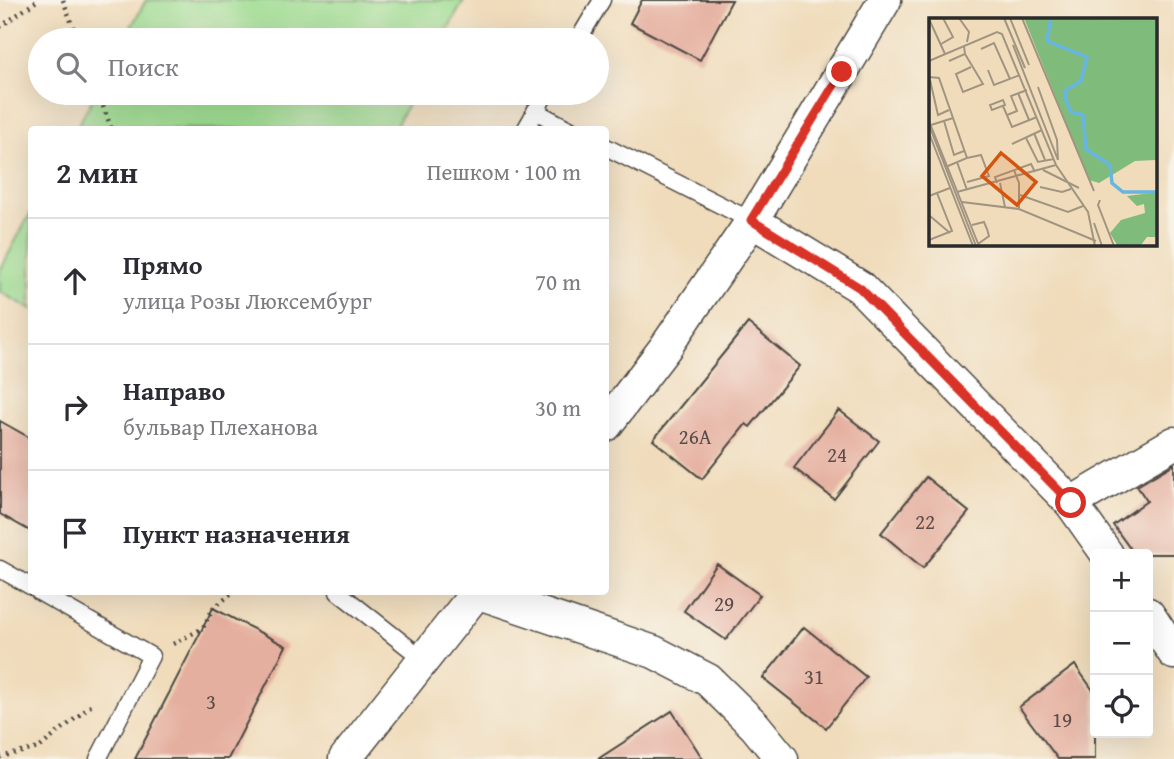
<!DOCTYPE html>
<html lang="ru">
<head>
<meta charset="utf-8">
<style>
  :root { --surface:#fff; --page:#f2f2f3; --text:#2b2b33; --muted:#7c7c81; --line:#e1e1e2 }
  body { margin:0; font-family:"Gentium Book Plus",serif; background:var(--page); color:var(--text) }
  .controls { position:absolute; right:21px; bottom:21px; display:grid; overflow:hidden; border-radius:7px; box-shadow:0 7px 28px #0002 }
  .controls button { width:63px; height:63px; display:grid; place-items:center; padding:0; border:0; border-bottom:2px solid var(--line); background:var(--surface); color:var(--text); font:35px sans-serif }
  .stop { position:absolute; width:21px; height:21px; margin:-16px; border:5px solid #d93025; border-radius:50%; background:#fff }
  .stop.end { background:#d93025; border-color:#fff; box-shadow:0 2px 7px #0008 }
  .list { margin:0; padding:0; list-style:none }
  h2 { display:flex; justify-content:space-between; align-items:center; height:91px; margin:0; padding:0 28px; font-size:30px }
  h2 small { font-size:23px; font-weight:400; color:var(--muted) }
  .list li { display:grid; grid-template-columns:46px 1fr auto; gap:21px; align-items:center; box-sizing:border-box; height:126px; padding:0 28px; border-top:2px solid var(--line) }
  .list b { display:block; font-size:26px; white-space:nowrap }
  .list p { margin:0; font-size:23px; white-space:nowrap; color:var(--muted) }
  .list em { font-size:23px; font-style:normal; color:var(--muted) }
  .icon { flex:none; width:38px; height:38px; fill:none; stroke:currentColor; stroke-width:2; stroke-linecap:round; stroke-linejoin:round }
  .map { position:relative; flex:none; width:1174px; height:759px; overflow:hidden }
  .search { position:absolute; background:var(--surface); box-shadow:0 7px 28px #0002; left:28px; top:28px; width:581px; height:77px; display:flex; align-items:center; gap:18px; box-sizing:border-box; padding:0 24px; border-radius:38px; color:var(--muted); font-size:26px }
  .panel { position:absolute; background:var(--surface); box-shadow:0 7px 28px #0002; left:28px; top:126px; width:581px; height:469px; border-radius:7px }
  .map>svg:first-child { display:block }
  .green { fill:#9fdd92; stroke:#65845e; stroke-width:2 }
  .building { fill:#e5af9f }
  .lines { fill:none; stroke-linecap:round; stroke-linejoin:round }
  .lane-casing { stroke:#494641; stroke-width:19 }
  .street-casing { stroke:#494641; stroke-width:35 }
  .path { stroke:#494641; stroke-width:4.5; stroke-dasharray:2 5; stroke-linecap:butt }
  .lane { stroke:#fff; stroke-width:16 }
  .street { stroke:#fff; stroke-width:32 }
  .route { stroke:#d93025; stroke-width:9 }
  .labels { text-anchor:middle; stroke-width:6; stroke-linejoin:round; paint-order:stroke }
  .number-label { font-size:21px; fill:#5a4c48 }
  .inset-river { fill:none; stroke:#67b6e2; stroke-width:3.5 }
  .inset-road { fill:none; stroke:#a19581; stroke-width:2 }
  .view { fill:#d5540f; fill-opacity:0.15; stroke:#d5540f; stroke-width:3.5 }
  .inset-edge { fill:none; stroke:#2b2b2b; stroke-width:3.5 }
</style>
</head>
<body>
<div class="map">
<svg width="1174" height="759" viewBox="0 0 1174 759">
  <rect width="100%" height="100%" fill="#f7f3e8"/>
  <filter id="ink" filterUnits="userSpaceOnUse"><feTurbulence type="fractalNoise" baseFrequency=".0143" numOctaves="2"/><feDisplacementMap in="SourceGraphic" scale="14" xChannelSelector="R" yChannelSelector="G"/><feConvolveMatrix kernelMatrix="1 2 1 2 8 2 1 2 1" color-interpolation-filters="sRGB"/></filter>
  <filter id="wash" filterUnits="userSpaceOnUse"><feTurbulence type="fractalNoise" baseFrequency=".00686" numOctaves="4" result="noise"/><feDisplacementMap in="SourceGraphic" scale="28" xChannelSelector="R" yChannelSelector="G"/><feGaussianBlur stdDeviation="1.57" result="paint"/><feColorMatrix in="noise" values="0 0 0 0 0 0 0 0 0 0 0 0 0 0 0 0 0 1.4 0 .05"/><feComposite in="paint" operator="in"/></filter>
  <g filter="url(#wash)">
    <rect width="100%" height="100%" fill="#f0dcbb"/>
    <g class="green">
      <path d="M146,0H464L442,40H124Z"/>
      <path d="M96,93H414L394,129H76Z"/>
      <path d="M31,212V309L0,292V270Z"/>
    </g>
    <g id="blocks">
      <g class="building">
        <path d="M642,0H732L700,60L630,23Z"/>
        <path d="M748,323L800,366L750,427L746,424L702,479L653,440Z"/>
        <path d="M839,410L879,441L834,499L794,468Z"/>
        <path d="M0,421L32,439V532L0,514Z"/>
        <path d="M1174,464V554H1134L1113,525L1147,501L1137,486Z"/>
        <path d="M926,477L969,512L923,568L881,533Z"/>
        <path d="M717,564L760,595L726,640L684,611Z"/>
        <path d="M213,608L286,646L228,759H135Z"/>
        <path d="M804,627L866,677L826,728L763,678Z"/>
        <path d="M1075,665L1095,693V759H1058L1019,707Z"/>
        <path d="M672,711L703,759H598Z"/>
      </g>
    </g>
  </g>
  <g filter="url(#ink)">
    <use href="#blocks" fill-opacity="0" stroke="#494641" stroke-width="2"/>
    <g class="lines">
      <g class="lane-casing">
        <g id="lane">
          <path d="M578,40L602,0"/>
          <path d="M535,111L571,130"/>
          <path d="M525,130L546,93"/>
          <path d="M606,147L752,221"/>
          <path d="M0,569L32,587"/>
          <path d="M39,592L151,656L98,759"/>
          <path d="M338,592L423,659"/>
        </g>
      </g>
      <g class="street-casing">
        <g id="street">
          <path d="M752,221L860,287L1071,503L1107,554"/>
          <path d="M606,425L665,348L752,221L885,0"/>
          <path d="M1071,503L1174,443"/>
          <path d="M476,592L654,652L708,680L755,726L782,759"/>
          <path d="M1148,614L1174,653"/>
          <path d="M345,759L477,592"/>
        </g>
      </g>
      <g class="path">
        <path d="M63,0L78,40"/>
        <path d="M0,27L38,0"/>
        <path d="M98,93L112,130"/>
        <path d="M173,644L203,628L213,608L234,592"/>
        <path d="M0,757L39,748L93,704"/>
      </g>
      <use href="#lane" class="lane"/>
      <use href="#street" class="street"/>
    </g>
  </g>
  <g class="lines" filter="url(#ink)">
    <path class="route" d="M842,72L751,220L860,288L1071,503"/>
  </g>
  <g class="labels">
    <g class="number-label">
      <text x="695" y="444">26А</text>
      <text x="837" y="462">24</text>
      <text x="925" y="529">22</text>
      <text x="724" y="611">29</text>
      <text x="814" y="684">31</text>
      <text x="211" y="709">3</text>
      <text x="1062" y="727">19</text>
    </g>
  </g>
  <g transform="translate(929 18)">
    <rect width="228" height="228" fill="#f0dcbb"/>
    <path d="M95,0H227V142L206,143L170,165L160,162ZM222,175H227V219H218L212,227H188L181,215L192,202L216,195L215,186L208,188L198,178Z" fill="#7fbc7c"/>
    <path class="inset-river" d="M122,0L118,23L158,39L152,63L137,72L136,80L142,94L154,97L157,131L181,147L183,165L194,174H228"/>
    <path class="inset-road" d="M30,0L40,14L38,24M75,0L96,50M81,0L100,47M93,0L165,173M0,1L16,36M12,26L24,19L14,0M84,27L129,142M52,31L65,25L81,61M36,36L54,66L34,74L27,56L42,49M0,43L68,14L73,16L127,147L159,194L166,228M20,43L36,36L35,28M59,52L65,67L91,57M0,59L10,60L38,140L19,148M1,62L9,97L20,92M109,69L128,122L129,142M89,75L100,102M74,82L76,87L63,92L61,87ZM74,88L83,109L108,99M78,97L88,93L82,78L98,72M0,103L50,228M15,103L25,137L35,133M0,107L47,228M2,107L24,100M0,115L44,228M105,115L116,142M97,120L109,144L125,141M83,126L113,112M38,140L52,137L60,158L38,164M28,144L38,172M85,152L90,165V191M114,152L150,170M68,165L66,159L102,146L106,154M71,165L76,189M111,169L133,174L142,171M28,174L127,147M91,177L139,194L154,188M0,178L21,170M171,182L169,187L185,228M33,184L90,191L167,223M1,198L21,215M165,205L173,228M43,207L55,204L58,211L60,218L49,226M0,222L23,213L8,175"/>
    <path class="view" d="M72,135L107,164L88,187L53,158Z"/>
    <rect width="228" height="228" class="inset-edge"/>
  </g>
</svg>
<div class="controls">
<button>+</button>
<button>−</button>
<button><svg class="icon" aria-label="locate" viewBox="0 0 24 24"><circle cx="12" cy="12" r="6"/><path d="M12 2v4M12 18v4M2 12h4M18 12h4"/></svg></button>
</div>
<div class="stop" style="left:1071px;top:503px"></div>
<div class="stop end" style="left:842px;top:72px"></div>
<div class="search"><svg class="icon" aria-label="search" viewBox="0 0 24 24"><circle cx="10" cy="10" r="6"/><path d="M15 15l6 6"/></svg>Поиск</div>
<section class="panel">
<h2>2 мин<small>Пешком · 100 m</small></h2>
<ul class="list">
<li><svg class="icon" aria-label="ahead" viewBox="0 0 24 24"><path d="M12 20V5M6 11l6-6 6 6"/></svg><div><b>Прямо</b><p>улица Розы Люксембург</p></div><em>70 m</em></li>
<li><svg class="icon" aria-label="right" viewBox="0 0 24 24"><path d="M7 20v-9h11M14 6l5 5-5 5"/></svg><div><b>Направо</b><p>бульвар Плеханова</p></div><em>30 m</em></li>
<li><svg class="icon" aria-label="arrive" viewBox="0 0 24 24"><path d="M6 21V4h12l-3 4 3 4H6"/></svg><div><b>Пункт назначения</b></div></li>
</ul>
</section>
</div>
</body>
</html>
